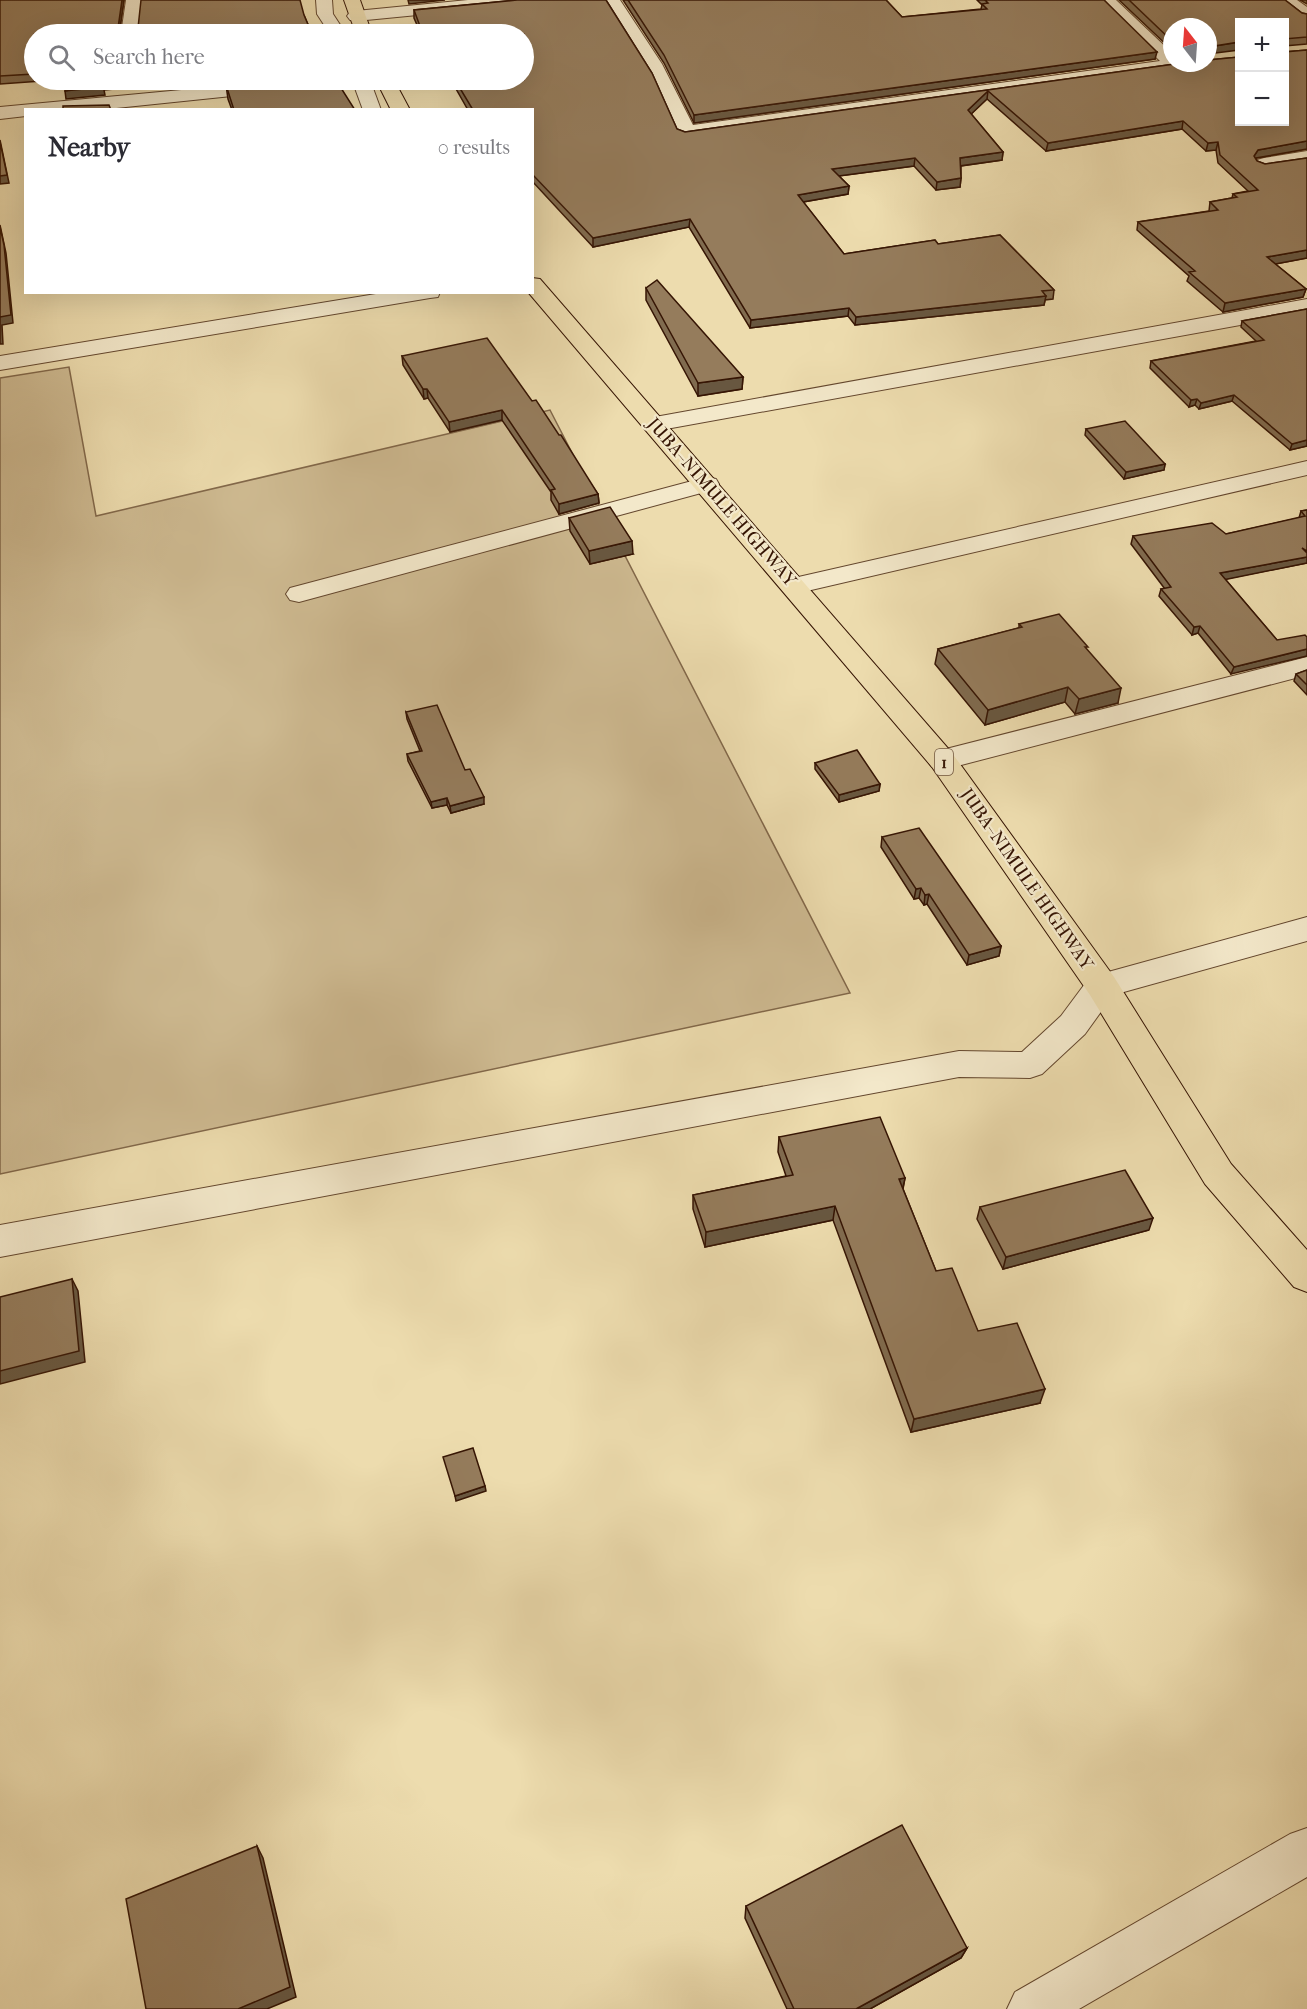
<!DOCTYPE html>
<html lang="en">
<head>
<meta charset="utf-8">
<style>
  :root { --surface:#fff; --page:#f7f7f7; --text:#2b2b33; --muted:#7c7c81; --line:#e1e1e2 }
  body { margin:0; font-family:"IM FELL French Canon",serif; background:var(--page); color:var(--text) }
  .controls { position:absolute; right:18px; top:18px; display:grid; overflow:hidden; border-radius:0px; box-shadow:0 6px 24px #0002 }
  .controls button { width:54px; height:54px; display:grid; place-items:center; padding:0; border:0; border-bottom:2px solid var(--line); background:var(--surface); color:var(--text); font:30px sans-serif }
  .compass { position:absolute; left:1163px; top:18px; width:54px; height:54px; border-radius:50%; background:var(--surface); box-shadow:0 6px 24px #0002; rotate:343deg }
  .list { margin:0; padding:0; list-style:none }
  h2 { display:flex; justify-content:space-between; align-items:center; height:78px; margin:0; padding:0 24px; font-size:26px }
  h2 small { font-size:20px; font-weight:400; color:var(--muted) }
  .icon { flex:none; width:33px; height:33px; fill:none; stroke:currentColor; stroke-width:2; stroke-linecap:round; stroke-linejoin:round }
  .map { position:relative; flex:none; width:1307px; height:2009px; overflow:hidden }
  .search { position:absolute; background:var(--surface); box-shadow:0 6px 24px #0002; left:24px; top:24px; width:510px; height:66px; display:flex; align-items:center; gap:15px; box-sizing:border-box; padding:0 21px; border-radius:33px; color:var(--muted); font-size:22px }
  .panel { position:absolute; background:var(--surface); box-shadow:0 6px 24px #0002; left:24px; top:108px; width:510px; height:186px; border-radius:0px }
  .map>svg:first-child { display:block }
  .green { fill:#ceba91; stroke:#82684a; stroke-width:1.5 }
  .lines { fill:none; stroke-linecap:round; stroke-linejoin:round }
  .street-casing { stroke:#64472e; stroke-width:2 }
  .primary-casing { stroke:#361504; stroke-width:2 }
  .street { fill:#f3e8ca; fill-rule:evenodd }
  .primary { fill:#eddcae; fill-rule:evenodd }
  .wall { fill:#806b4f; stroke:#361504; stroke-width:1.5 }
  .shaded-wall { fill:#685740; stroke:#361504; stroke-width:1.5 }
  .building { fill:#957c5c; stroke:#361504; stroke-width:1.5 }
  .labels { text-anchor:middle; stroke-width:4.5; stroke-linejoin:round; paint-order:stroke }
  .shield { fill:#f3e8ca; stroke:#6f543f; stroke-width:1.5 }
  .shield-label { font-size:16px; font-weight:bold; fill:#361504 }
  .street-label { font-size:18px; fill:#361504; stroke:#f3e8ca }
</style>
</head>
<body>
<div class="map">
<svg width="1307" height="2009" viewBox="0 0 1307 2009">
  <rect width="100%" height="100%" fill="#eddcae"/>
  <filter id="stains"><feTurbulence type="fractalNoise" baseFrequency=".00333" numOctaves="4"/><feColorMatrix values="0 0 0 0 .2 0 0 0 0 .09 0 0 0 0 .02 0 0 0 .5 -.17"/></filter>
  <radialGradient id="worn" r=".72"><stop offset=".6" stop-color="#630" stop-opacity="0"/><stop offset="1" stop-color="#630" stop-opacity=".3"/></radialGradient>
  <path class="green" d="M69,367L96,516L550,410L850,993L0,1174V378Z"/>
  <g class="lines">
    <g class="street-casing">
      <g id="street">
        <path d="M126,0H142L138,34H121Z"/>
        <path d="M316,0H332L333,14L346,34H330L317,14Z"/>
        <path d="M468,0H528L520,5L356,21L350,20L347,16L350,12L356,11Z"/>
        <path d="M604,0H620L662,64L693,125L1160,61L1098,0H1116L1172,53V63H1193L1190,67L1184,68L686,138L679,136L677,132L654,80Z"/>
        <path d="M1278,0H1297L1307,7V20L1301,19Z"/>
        <path d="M288,80H347L344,84L338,85L97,110H26V116L0,119V107Z"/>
        <path d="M352,80H370L381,110H363Z"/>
        <path d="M1307,151V163L1264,170L1257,168L1254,164L1257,160L1264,158Z"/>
        <path d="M388,292H440L438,297L430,298L0,370V356Z"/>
        <path d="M1307,299V313L655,431L647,429L643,424L647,419L655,417Z"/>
        <path d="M1307,461V475L794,594L785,592L781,586L785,580L794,578Z"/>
        <path d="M707,477L716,479L719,484L716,489L299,602L290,600L286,594L290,588Z"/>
        <path d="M1307,657V675L942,770L932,767L927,760L932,753L942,750Z"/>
        <path d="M1307,917V941L1113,995L1085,1034L1042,1074L1030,1078L959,1077L0,1257V1225L959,1051L1022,1052L1061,1016L1090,977Z"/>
        <path d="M1307,1828V1877L1079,2009H1007L1015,1992L1290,1834Z"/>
      </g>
    </g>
    <g class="primary-casing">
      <g id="primary">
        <path d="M344,0H360L372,34H356Z"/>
        <path d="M376,80H394L410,110H391Z"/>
        <path d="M532,278L540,279L952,753L1114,977L1231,1164L1307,1250V1292L1294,1287L1205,1184L1090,995L932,767L528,292H532Z"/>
      </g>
    </g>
    <use href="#street" class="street"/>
    <use href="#primary" class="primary"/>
  </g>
  <g class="wall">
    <path d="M0,0H124L120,28H138L304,15L312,34H34V80H56L0,84Z"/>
    <path d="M517,0H606L652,73L677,129L685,132L1182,63H1208V60L1239,57V122H1284V52L1307,50V149L1256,158V159L1257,161L1265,164L1307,158V258L1275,264L1306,289L1303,297L1223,312L1187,281L1189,276L1137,230L1138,222L1209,211L1210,202L1232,198L1233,194L1248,191L1218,163L1216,150L1206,151L1182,129L1046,151L987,99L971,114L1003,152L1002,160L961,166V178L960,187L936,190L914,166L839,176L849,186L848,194L803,202L844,254L935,240L938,244L1000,235L1054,290L1053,299L1045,300L1044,305L855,325L848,316L750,328L689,227L593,247L532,181V110H468L451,80H524V34H421L414,18V10Z"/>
    <path d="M623,0H886L902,17L981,9L982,5L977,0H1104L1155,59L694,123L664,63Z"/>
    <path d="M1119,0H1285L1302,13L1307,14V44L1284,46L1172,27V50Z"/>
    <path d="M1300,0H1307V4Z"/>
    <path d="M226,85L355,110H232L228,99Z"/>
    <path d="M646,288L743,377L742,389L698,396L646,300Z"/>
    <path d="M1307,309V446L1290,450L1232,401L1199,409L1195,405L1189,407L1150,368L1151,361L1256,341L1241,327L1242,321Z"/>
    <path d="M402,356L532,401L598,494L599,503L559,514L551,500V492L502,420L450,432L428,398L424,399L403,365Z"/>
    <path d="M1086,429L1165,464L1164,470L1124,479L1085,435Z"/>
    <path d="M1307,510V563L1225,579L1277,640L1231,674L1198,633L1192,635L1159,596L1161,589H1165L1131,544L1133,536L1226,534L1299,518L1301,511Z"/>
    <path d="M569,518L633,554L590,564L570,531Z"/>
    <path d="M1019,624L1087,650L1118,703L1075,714L1065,702L985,725L935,664L938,649L1019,628Z"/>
    <path d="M1307,670V695L1294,681L1296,674Z"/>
    <path d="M406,712L465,770L484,804L451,813L447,805L432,808L408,761L407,754L420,751L407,719Z"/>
    <path d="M815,763L880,784L879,791L839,802L815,769Z"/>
    <path d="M882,837L1001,946L999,956L967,965L927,904L924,905L919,898L914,899L881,847Z"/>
    <path d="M779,1137L905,1178L903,1189L936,1271L978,1331L1040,1403L911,1432L833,1220L705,1247L693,1209V1195L786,1176L778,1152Z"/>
    <path d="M980,1207L1149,1230L1003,1269L977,1219Z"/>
    <path d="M746,1906L967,1948L961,1958L870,2009H787L745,1918Z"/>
  </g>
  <g class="shaded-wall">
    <path d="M122,0H124L119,34L118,28Z"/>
    <path d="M408,0H445L409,4Z"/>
    <path d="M1239,42V50L1208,54V47Z"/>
    <path d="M1157,52L1155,59L694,123V115Z"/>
    <path d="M113,80L114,89L104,90L105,95L66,99L65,91Z"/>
    <path d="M182,80H269L184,88Z"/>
    <path d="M988,91L987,99L967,118L968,110Z"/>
    <path d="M1183,121L1182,129L1046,151L1048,143Z"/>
    <path d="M0,140L9,183L0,184Z"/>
    <path d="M1307,141V149L1256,158L1252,164L1254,156L1258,150Z"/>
    <path d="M1218,142L1216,150L1206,151L1208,143Z"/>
    <path d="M1003,152L1002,160L959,166L960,158Z"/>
    <path d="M915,158L914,166L831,177L832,169Z"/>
    <path d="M961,178L960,187L936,190L937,182Z"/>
    <path d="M849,186L848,194L797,203L798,195Z"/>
    <path d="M690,219L689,227L593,247V238Z"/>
    <path d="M0,225L6,253L13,323L2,325L3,344H0Z"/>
    <path d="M1307,250V258L1265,266L1267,257Z"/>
    <path d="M1306,289L1303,297L1223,312L1225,303Z"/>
    <path d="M1046,296L1044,305L855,325L856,317Z"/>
    <path d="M849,308L848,316L750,328L751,320Z"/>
    <path d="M743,377L742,389L698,396V383Z"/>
    <path d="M423,389H427L428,398L424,399Z"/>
    <path d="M1234,395L1232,401L1199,409L1201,403Z"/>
    <path d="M1197,399L1195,405L1189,407L1191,400Z"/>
    <path d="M502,410V420L450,432L449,422Z"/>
    <path d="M1307,440V446L1290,450L1292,444Z"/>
    <path d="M1165,464L1164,470L1124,479L1126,472Z"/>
    <path d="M598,494L599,503L559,514V504Z"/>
    <path d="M632,541L633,554L590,564L589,551Z"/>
    <path d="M1307,557V563L1218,581L1220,573Z"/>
    <path d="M1200,626L1198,633L1192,635L1194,627Z"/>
    <path d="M1307,649V656L1231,674L1234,667Z"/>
    <path d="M1068,687L1065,702L985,725L988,710Z"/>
    <path d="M1121,688L1118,703L1075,714L1079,699Z"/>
    <path d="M880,784L879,791L839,802V795Z"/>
    <path d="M484,797V804L451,813L450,806Z"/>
    <path d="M447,798V805L432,808L431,802Z"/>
    <path d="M921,888L919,898L914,899L916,889Z"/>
    <path d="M929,894L927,904L924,905L925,895Z"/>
    <path d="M1001,946L999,956L967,965L969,955Z"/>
    <path d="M905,1178L902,1192L899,1179Z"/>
    <path d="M835,1206L833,1220L705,1247L706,1232Z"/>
    <path d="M1153,1218L1149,1230L1003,1269L1006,1257Z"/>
    <path d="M72,1279L78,1291L85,1362L0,1384V1371Z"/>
    <path d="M1045,1389L1040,1403L911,1432L914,1419Z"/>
    <path d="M485,1486L486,1491L456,1501L455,1496Z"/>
    <path d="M257,1846L263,1858L296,1997L267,2009H238Z"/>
    <path d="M967,1948L961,1958L870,2009H856Z"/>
  </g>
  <g class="building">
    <path d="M0,0H122L118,28H138L141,0H300L304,15L312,34H34V74L0,76Z"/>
    <path d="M517,0H606L652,73L677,129L685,132L1182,63H1208V60L1239,57V122H1284V52L1307,50V141L1258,150L1254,156L1257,161L1265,164L1307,158V250L1267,257L1306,289L1225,303L1189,272L1195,271L1138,222L1218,210L1210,202L1237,197L1233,194L1258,190L1220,155L1218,142L1208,143L1183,121L1048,143L988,91L968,110L1003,152L960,158L961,178L937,182L915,158L832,169L849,186L798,195L844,254L935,240L938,244L1000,235L1054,290L1042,291L1046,296L856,317L849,308L751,320L690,219L593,238L532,174V110H473L455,80H524V34H425L421,29L414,10Z"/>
    <path d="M628,0H886L902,17L987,9L982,4L988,3L985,0H1104L1157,52L694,115L664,55Z"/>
    <path d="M1129,0H1285L1302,13L1307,14V37L1284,39V22H1239V42L1208,47V27H1172V41Z"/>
    <path d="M66,80H112V81L102,82L103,87L65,91Z"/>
    <path d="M282,80H336L355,110H234L226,85Z"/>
    <path d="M109,105L111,110H63V106Z"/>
    <path d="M0,142L7,175L0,176Z"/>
    <path d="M0,227L4,245L11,315L0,317Z"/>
    <path d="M657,280L743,377L698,383L646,288Z"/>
    <path d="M1307,309V440L1292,444L1234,395L1201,403L1197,399L1191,400L1151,361L1264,340L1242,321Z"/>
    <path d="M487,338L532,401L536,400L559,435H561L598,494L559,504L551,490L555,489L502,410L449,422L427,389H423L402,356Z"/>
    <path d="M1125,421L1165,464L1126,472L1086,429Z"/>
    <path d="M610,507L632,541L589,551L569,518Z"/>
    <path d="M1307,510V551L1302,548L1307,553V557L1220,573L1277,640L1305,635L1307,637V649L1234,667L1200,626L1194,627L1161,589L1171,587L1133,536L1212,523L1226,534L1305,516L1301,511Z"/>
    <path d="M1059,614L1088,647H1085L1121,688L1079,699L1068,687L988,710L938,649L1022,627L1019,624Z"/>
    <path d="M1307,670V685L1296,674Z"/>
    <path d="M437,705L465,770L470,769L484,797L450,806L447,798L431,802L407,754L422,751L406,712Z"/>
    <path d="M857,750L880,784L839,795L815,763Z"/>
    <path d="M919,828L1001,946L969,955L929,894L925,895L921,888L916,889L882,837Z"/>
    <path d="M880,1117L905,1178L899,1179L936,1271L952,1268L978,1331L1017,1323L1045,1389L914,1419L835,1206L706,1232L693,1195L793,1175L779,1137Z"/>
    <path d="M1125,1170L1153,1218L1006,1257L980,1207Z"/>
    <path d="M72,1279L79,1351L0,1371V1297Z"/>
    <path d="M473,1448L485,1486L455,1496L443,1457Z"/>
    <path d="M902,1825L967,1948L856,2009H794L746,1906Z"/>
    <path d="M257,1846L290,1987L238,2009H146L126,1899Z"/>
  </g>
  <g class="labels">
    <rect class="shield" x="935" y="749" width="18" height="26" rx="4.5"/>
    <g class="shield-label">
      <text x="944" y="768">1</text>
    </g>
    <g class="street-label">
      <text transform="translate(722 502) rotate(49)" y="6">JUBA–NIMULE HIGHWAY</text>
      <text transform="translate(1027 879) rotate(55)" y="6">JUBA–NIMULE HIGHWAY</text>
    </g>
  </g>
  <rect width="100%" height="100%" filter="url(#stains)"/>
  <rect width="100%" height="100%" fill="url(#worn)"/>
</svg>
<div class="controls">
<button>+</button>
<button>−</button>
</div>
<svg class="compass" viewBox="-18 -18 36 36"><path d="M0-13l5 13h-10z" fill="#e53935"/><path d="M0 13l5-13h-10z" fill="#7c7c81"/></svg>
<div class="search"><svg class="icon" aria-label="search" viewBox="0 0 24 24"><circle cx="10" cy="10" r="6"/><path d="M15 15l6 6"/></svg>Search here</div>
<section class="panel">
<h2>Nearby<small>0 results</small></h2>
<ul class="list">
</ul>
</section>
</div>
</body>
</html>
